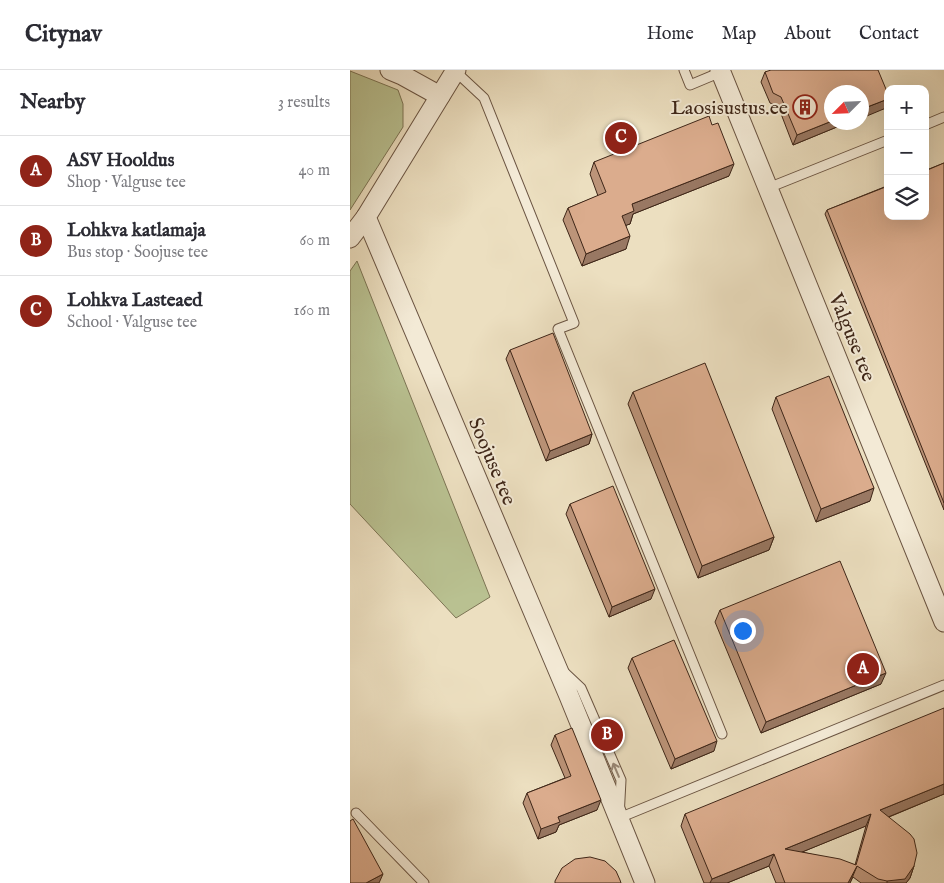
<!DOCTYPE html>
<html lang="en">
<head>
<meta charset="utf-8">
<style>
  :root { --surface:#fff; --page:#f7f7f7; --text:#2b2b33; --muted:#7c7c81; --line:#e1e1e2; --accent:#8f2418 }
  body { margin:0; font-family:"IM FELL English",serif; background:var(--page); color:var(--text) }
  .controls { position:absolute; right:15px; top:15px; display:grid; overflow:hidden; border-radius:10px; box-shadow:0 5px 20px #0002 }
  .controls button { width:45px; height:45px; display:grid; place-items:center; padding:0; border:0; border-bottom:1px solid var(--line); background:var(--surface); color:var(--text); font:25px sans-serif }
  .compass { position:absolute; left:474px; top:15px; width:45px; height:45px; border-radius:50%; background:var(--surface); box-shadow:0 5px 20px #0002; rotate:246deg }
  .you { position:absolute; left:392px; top:560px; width:18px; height:18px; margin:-12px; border:4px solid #fff; border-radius:50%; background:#1a73e8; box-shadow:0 0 0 8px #1a73e833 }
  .badge { display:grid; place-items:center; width:32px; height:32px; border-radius:50%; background:var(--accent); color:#fff; font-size:16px; font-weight:700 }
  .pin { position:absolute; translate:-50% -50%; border:2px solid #fff; box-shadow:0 1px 5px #0006 }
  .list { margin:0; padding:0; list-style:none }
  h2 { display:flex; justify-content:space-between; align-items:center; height:65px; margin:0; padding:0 20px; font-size:21px }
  h2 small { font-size:16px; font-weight:400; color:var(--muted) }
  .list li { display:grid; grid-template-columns:32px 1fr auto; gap:15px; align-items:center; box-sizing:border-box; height:70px; padding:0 20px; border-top:1px solid var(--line) }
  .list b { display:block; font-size:19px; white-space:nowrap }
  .list p { margin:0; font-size:16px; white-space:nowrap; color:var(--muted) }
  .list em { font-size:16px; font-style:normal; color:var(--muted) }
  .icon { flex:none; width:28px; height:28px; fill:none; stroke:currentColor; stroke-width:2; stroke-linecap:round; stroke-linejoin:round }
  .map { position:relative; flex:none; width:594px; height:813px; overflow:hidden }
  header { display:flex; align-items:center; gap:30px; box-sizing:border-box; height:70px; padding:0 25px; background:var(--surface); border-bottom:1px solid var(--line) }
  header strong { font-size:24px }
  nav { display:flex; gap:28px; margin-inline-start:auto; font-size:18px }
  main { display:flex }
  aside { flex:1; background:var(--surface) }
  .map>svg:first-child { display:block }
  .green { fill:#b9c191; stroke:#7c7454 }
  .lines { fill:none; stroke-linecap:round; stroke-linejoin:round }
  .service-casing { stroke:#6a5442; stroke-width:11 }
  .minor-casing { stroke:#6a5442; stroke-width:21 }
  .service { stroke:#f3ead6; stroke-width:9 }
  .minor { stroke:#f3ead6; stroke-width:19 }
  .wall { fill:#bc9479; stroke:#3e2618; fill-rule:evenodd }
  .shaded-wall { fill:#997863; stroke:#3e2618 }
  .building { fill:#dbac8d; stroke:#3e2618; fill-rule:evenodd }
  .oneway { stroke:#988877 }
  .labels { text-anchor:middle; stroke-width:4; stroke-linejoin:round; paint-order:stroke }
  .poi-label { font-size:20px; fill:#3e2618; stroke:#f3ead6; text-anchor:end }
  .street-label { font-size:20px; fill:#3e2618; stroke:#f3ead6 }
</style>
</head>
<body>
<header>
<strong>Citynav</strong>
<nav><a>Home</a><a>Map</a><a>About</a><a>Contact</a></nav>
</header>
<main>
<aside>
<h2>Nearby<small>3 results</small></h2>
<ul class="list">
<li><span class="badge">A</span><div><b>ASV Hooldus</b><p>Shop · Valguse tee</p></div><em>40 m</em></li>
<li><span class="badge">B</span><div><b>Lohkva katlamaja</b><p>Bus stop · Soojuse tee</p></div><em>60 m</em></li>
<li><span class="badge">C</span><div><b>Lohkva Lasteaed</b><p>School · Valguse tee</p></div><em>160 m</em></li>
</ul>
</aside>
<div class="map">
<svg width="594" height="813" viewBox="0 0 594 813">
  <rect width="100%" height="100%" fill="#ecdfc0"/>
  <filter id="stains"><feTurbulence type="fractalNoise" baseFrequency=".004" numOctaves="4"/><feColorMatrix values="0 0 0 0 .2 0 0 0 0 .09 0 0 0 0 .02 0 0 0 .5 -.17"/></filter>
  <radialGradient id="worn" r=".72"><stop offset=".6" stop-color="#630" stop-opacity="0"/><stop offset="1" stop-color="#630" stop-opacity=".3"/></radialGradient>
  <g class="green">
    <path d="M0,1L48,20L53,34V57L0,140Z"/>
    <path d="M7,191L140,527L106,548L0,434V201Z"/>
  </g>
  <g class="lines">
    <g class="service-casing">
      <g id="service">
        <path d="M334,0L340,15L371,2"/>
        <path d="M105,1L134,28L224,253L208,259L372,664"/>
        <path d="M575,55L594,47"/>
        <path d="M418,118L538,70"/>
        <path d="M214,602L231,618L271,710L269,748L594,615"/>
        <path d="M6,743L74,813"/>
      </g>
    </g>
    <g class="minor-casing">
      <g id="minor">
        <path d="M40,0L52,5L90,26"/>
        <path d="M106,0L16,147L219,626L295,813"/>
        <path d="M370,0L594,552"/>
        <path d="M0,168L16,147"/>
      </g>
    </g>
    <use href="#service" class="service"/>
    <use href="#minor" class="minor"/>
  </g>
  <g class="wall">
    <path d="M415,2L538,24V32L536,38L482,52H499L443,75L428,36L420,33L411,12Z"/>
    <path d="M244,92L379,106L283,144L280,154L276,155V179L232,196L213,150L218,138L248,126L240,104Z"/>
    <path d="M594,93V440L475,144L477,140Z"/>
    <path d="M160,280L242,364L239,374L196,391L156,289Z"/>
    <path d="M283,322L424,467L419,480L348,508L278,334Z"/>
    <path d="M426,327L520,431L466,452L422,339Z"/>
    <path d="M220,434L301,529L259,547L216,444Z"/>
    <path d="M370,540L531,614L411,663L365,552Z"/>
    <path d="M282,588L364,681L321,699L278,598Z"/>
    <path d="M205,665L247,740L209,755L206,762L188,769L173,733L177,723L215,708L201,675Z"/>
    <path d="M594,724L539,747L564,796L560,808L556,813H511L503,807L500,813H426L419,796L377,813H354L331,756L335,744ZM516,756L505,795L452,782L513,757Z"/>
  </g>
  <g class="shaded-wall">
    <path d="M538,29V32L536,38L512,48V39Z"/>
    <path d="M482,51V52H499L443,75L447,65Z"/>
    <path d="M384,94L379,106L283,144L280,154L268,158L272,146L282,134Z"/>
    <path d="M280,166L276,179L232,196L236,184Z"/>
    <path d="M242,364L239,374L196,391L200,381Z"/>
    <path d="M524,418L520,431L466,452L471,439Z"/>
    <path d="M424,467L419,480L348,508L352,496Z"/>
    <path d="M305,519L301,529L259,547L262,537Z"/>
    <path d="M536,603L531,614L411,663L416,652Z"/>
    <path d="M367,671L364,681L321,699L325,689Z"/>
    <path d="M594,714V724L526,752L530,740Z"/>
    <path d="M251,730L247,740L209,755L206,762L188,769L191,759L208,747Z"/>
    <path d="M521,744L516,756L430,791L435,779Z"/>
    <path d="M424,784L419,796L377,813H360L362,809Z"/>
    <path d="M507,796L500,813H498Z"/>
    <path d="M564,796L560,808L556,813H537V811Z"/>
    <path d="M33,804L29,813H16Z"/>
  </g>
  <g class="building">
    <path d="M421,0H528L538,24V29L512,39V22H482V51L447,65L431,27L423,23L415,2Z"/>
    <path d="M359,46L362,55L368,53L384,94L282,134L284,141L272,146L280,166L236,184L218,138L256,122L244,92Z"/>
    <path d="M594,93V433L477,140L538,116V146H575V101Z"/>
    <path d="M203,263L242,364L200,381L160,280Z"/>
    <path d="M355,293L424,467L352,496L283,322Z"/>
    <path d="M479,306L524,418L471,439L426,327Z"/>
    <path d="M263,416L305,519L262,537L220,434Z"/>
    <path d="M490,491L536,603L416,652L370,540Z"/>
    <path d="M324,570L367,671L325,689L282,588Z"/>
    <path d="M594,638V714L530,740L560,764L564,769L567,783L564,796L555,809L537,811L528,809L507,796L498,813H435L424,784L362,809L335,744ZM521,744L506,795L490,789L435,779Z"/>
    <path d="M222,658L251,730L208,747L210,752L191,759L177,723L221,706L205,665Z"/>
    <path d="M3,749L33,804L16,813H0V751Z"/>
    <path d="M240,787L255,791L266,801L270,810L271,813H205V811L212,798L225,789Z"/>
  </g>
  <defs><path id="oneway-shaft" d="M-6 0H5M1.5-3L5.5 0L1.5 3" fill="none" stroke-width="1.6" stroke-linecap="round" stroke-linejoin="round" transform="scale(1.25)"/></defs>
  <use class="oneway" href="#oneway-shaft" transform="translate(266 700) rotate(-113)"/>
  <defs>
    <g id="building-ring" transform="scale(1.25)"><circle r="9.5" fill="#f3ead6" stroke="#8f2418" stroke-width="1.5"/><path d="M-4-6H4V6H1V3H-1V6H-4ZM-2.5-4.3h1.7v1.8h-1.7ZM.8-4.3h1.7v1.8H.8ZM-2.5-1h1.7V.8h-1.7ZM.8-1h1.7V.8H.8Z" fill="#8f2418"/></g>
  </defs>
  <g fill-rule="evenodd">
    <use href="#building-ring" x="455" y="37"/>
  </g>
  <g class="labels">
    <g class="poi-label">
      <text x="438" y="44">Laosisustus.ee</text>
    </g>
    <g class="street-label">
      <text transform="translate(503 267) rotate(68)" y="7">Valguse tee</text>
      <text transform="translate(143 391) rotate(67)" y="7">Soojuse tee</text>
    </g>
  </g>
  <rect width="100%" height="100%" filter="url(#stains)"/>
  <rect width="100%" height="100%" fill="url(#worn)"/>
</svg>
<div class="controls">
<button>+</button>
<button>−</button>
<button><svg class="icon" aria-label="layers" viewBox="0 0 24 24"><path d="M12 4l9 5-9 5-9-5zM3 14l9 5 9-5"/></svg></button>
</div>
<svg class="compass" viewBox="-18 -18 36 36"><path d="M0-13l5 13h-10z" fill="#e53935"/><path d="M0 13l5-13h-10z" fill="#7c7c81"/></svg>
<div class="you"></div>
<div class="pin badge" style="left:513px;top:599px">A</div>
<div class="pin badge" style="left:257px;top:665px">B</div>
<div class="pin badge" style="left:271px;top:68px">C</div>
</div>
</main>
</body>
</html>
